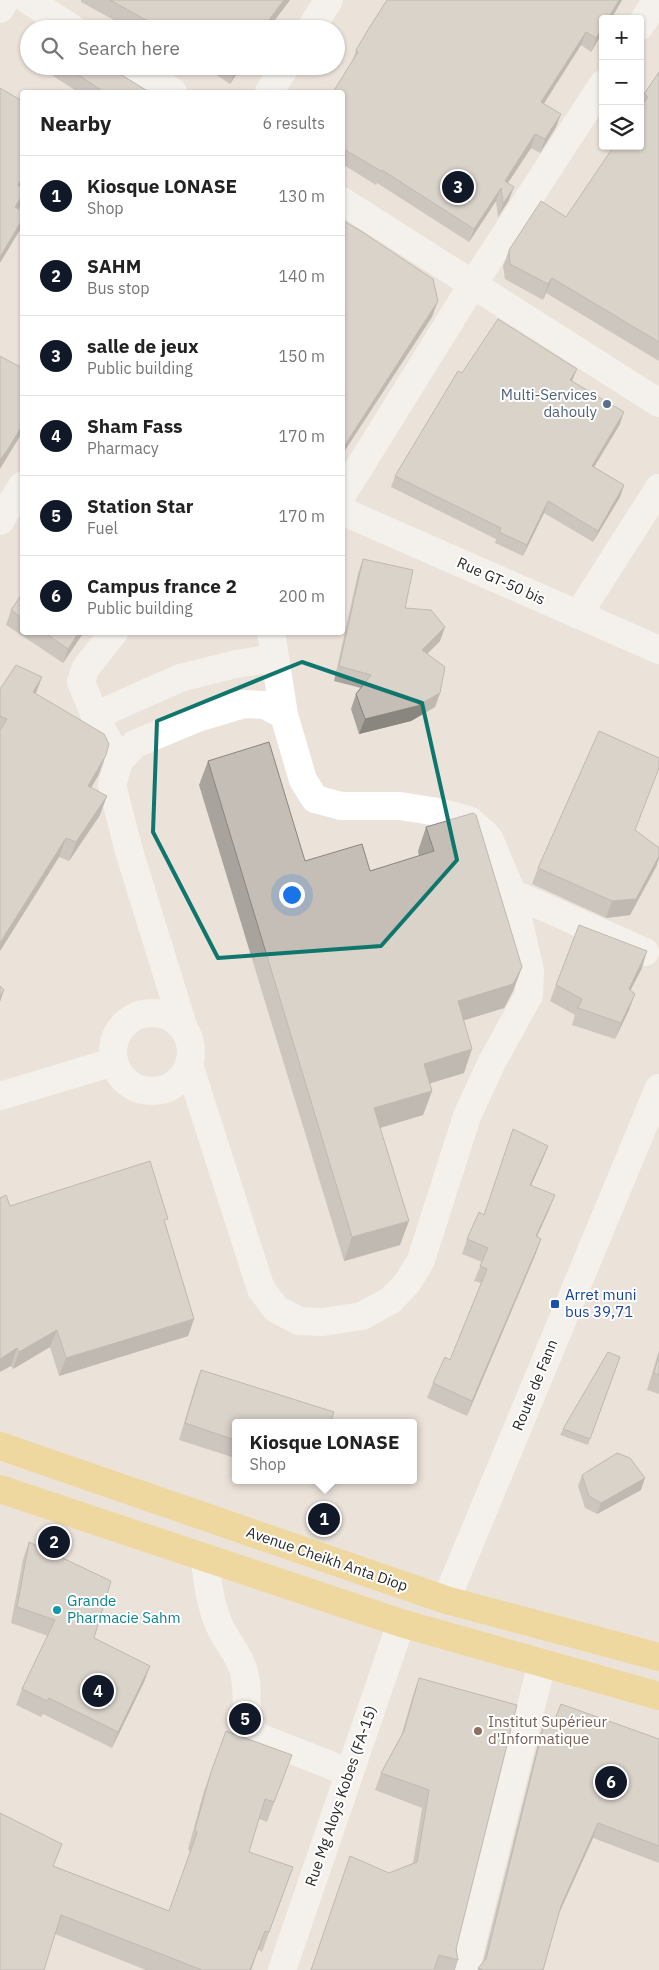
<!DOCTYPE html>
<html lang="en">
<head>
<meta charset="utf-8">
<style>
  :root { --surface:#fff; --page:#f2f2f2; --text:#222; --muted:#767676; --line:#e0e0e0; --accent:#111827 }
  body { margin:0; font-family:"IBM Plex Sans",sans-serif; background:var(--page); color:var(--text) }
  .controls { position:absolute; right:15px; top:15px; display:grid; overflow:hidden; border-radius:5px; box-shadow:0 1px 4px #0004 }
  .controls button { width:45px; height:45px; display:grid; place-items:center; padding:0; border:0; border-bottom:1px solid var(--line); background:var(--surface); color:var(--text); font:25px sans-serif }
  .you { position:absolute; left:291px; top:894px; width:18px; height:18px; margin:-12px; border:4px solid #fff; border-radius:50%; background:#1a73e8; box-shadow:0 0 0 8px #1a73e833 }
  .badge { display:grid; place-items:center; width:32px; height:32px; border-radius:50%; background:var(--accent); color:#fff; font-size:16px; font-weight:700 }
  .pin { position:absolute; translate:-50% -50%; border:2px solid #fff; box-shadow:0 1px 5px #0006 }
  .popup { position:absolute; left:232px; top:1419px; width:185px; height:65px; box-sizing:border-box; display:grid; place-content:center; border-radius:5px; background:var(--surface); filter:drop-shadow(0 1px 4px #0005); font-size:16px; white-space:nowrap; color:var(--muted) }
  .popup b { font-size:19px; color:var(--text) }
  .popup::after { content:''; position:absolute; left:50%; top:100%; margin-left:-10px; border:10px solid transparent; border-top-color:var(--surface) }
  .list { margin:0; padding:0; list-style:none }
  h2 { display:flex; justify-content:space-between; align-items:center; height:65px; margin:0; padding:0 20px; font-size:21px }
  h2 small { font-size:16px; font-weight:400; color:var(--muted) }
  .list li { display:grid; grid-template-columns:32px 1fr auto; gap:15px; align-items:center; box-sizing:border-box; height:80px; padding:0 20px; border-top:1px solid var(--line) }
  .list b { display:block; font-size:19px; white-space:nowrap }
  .list p { margin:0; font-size:16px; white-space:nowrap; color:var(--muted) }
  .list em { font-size:16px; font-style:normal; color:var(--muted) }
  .icon { flex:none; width:28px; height:28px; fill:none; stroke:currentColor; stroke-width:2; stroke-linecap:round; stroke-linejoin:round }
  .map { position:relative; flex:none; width:659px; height:1970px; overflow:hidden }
  .search { position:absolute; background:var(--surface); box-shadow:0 1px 4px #0004; left:20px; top:20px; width:325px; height:55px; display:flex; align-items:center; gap:12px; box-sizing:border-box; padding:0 18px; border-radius:28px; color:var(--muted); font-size:19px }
  .panel { position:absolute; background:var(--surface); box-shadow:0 1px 4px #0004; left:20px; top:90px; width:325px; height:545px; border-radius:5px }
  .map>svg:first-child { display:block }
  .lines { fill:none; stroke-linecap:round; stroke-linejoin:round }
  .minor { stroke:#fff; stroke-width:28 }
  .major { stroke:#f2ca58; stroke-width:28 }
  .wall { fill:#a9a39d }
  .shaded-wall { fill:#89857f }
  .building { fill:#c4beb6; stroke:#89857f }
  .marked { fill:none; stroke:#0f766e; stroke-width:4; stroke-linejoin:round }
  .service-dot { fill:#5c6f8a; stroke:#fff; stroke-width:2 }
  .transit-dot { fill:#1a4fb4; stroke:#fff; stroke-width:2 }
  .culture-dot { fill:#0f9aa8; stroke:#fff; stroke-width:2 }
  .education-dot { fill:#8d6e63; stroke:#fff; stroke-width:2 }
  .labels { text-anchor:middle; stroke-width:4; stroke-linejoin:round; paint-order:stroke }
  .service-label { font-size:15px; fill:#4e5e75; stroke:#fff; text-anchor:end }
  .street-label { font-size:15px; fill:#292929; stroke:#fff }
  .transit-label { font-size:15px; fill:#164399; stroke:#fff; text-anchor:start }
  .culture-label { font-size:15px; fill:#0d838f; stroke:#fff; text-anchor:start }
  .education-label { font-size:15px; fill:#785e54; stroke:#fff; text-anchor:start }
</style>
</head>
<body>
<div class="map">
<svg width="659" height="1970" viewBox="0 0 659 1970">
  <rect width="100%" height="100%" fill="#ebe3da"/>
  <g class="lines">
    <g class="minor">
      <path d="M28,0L73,29"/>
      <path d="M0,9L5,0"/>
      <path d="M640,26L657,0"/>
      <path d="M310,29L329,0"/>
      <path d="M132,66L173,92"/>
      <path d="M269,92L286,66"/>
      <path d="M342,201L659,403"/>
      <path d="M342,495L473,284L603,84"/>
      <path d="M342,511L659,650"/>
      <path d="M0,521L22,486"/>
      <path d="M578,615L659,488"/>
      <path d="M114,632L85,669L81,682L95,716L119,761"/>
      <path d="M271,632L284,715"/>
      <path d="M95,716L180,678L236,664L275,658"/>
      <path d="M512,893L645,952"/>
      <circle cx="152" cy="1052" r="39"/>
      <path d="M184,1029L129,851L112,785L119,761L135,744L197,718L244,704L265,705L284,715L303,780L315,799L341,806H400L438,812L469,820L489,838L512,893L530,971L529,995L492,1062L467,1116L421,1260L408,1282L391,1300L362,1316L323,1322L299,1321L276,1309L261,1289L189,1065"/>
      <path d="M0,1096L113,1062"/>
      <path d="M204,1557C208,1582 210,1606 221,1629C227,1641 237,1653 242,1666C252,1691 240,1713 256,1736L348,1772"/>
      <path d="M446,1600L659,1088"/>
      <path d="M282,1970L401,1623"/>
      <path d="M465,1970L542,1663"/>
    </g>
    <g class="major">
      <path d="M0,1446L446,1600L659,1657"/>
      <path d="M0,1489L401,1623L659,1696"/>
    </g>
  </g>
  <g class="wall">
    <path d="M81,0H290L268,29H130L81,2Z"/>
    <path d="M387,0H622L611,19H603V32L591,52L581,45L544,104L556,127L540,153L531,148L508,183L509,200L498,217L496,201L469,242L377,183L376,185L342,164V92L356,50Z"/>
    <path d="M57,66H107L149,92H78L53,76Z"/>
    <path d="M203,66H242L230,84Z"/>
    <path d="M659,72V361L546,293L543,300L505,279L503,266L509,250L566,217L640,146V104L644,94Z"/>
    <path d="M462,373L572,381L620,424L594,467L624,485L620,497L593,542L544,513L523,556L495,543L496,539L391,487L395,476Z"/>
    <path d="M363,559L405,608L445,627L440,641L427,654L440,693L435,707L411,721L359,734L351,709L356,694L361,688L334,681L358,573Z"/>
    <path d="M22,594V632H84L63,663L6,625L11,610Z"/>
    <path d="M0,689L36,694L99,774L91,788L100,815L69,861L59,857L0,951Z"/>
    <path d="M208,761L305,861L370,871L419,856L418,851L426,827L522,967L513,991L504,1008L464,1020V1073L429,1083L432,1091L423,1115L380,1128L400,1245L344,1261L199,785Z"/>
    <path d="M636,831L659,848V858L656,867L630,915L606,918L532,884L538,868Z"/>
    <path d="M642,968L630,990L629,1010L615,1039L572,1025L575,1015L550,1001L556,985Z"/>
    <path d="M548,1146L542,1161L531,1185L549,1210L537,1237L541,1239L536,1253L467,1416L427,1398L433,1383L450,1360L481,1283L474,1281L482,1262L462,1254L467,1239L484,1215Z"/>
    <path d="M10,1206L166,1226L194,1319L188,1336L59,1376L50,1347L13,1369L11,1366Z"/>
    <path d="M659,1350V1394L647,1390Z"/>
    <path d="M620,1357L588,1445L560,1435L563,1429Z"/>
    <path d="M201,1370L235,1423V1458L179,1440L195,1386Z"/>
    <path d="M582,1475L641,1490L597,1514L585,1508L578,1486Z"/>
    <path d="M29,1542L94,1638L150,1666L144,1682L112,1748L43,1714L41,1717L16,1705L22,1689L48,1636L11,1623L23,1559Z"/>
    <path d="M419,1678L458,1960L455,1970H310L389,1873L413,1863L422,1808L375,1790L381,1773L401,1736L413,1695Z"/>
    <path d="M546,1716L555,1719L659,1739V1863L593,1838L559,1914L543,1970H477L483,1962L541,1731Z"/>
    <path d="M226,1731L292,1755L267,1822L259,1819L249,1852L293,1867L262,1952L258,1950L251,1970H146L55,1934L54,1866L169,1911L190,1852L188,1849L204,1791Z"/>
  </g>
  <g class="shaded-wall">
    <path d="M284,0H290L268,29H262Z"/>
    <path d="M619,0H622L611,19H608Z"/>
    <path d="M603,27V32L591,52L596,38Z"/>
    <path d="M586,32L581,45L536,115L541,102Z"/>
    <path d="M238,66H242L230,84L236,69Z"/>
    <path d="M561,114L556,127L540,153L545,139Z"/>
    <path d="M535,134L531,148L501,193L505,181Z"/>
    <path d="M22,178V184L12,202L18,185Z"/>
    <path d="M514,187L509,200L498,217L503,204Z"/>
    <path d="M501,188L496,201L469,242L474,229Z"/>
    <path d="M22,196V202L20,207L9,224L15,207Z"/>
    <path d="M22,220V224L20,230L0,263V257Z"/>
    <path d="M552,278L546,293L543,300L548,284Z"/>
    <path d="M438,301L432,317L342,455V445Z"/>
    <path d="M577,369L572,381L566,391L570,380Z"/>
    <path d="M624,412L620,424L588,477L592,466Z"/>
    <path d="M22,426V433L0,469V460Z"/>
    <path d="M624,485L620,497L593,542L598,531Z"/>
    <path d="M548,501L544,513L523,556L527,545Z"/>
    <path d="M445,627L440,641L417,664L422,650Z"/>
    <path d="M79,632H84L63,663L68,649Z"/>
    <path d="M42,677L35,696L33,692Z"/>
    <path d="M440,693L435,707L411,721L359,734L365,719Z"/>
    <path d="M106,755L99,774L81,805L88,786Z"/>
    <path d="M107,796L100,815L69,861L76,842Z"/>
    <path d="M66,838L59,857L0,951V943Z"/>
    <path d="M659,856V858L656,867L630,915L606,918L612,901Z"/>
    <path d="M647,951L642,968L623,1005L629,989Z"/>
    <path d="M522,967L513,991L504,1008L449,1025L458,1001Z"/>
    <path d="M4,990L0,1002V997Z"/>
    <path d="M635,994L629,1010L615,1039L621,1023Z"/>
    <path d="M472,1049L464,1073L415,1088L424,1064Z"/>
    <path d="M432,1091L423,1115L366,1132L374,1108Z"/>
    <path d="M548,1146L542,1161L525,1199L530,1185Z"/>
    <path d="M555,1195L549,1210L530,1251L536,1236Z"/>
    <path d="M409,1221L400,1245L344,1261L352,1237Z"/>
    <path d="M541,1239L536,1253L467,1416L472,1401Z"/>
    <path d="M194,1319L188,1336L59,1376L66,1358Z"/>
    <path d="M57,1330L50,1347L13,1369L19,1352Z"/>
    <path d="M17,1348L11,1366L0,1372V1359Z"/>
    <path d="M645,1478L641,1490L597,1514L601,1503Z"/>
    <path d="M150,1666L144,1682L112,1748L118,1732Z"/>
    <path d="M598,1823L593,1838L555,1921L561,1906Z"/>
    <path d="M265,1931L258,1950L251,1970H250Z"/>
  </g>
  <g class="building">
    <path d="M110,0H284L262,29H172L158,20L155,25Z"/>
    <path d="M387,0H619L608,19H603V27L596,38L586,32L541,102L561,114L545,139L535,134L505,181L514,187L503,204L501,188L474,229L382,170L381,171L342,148V92H333L358,52L356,50L369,28Z"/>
    <path d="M65,66H107L149,92H104Z"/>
    <path d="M231,66H238L236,69Z"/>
    <path d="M659,72V342L552,278L548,284L510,264L509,250L541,201L566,217L614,146H640V108L648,97L644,94Z"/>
    <path d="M0,88L22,101V178L18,185L22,188V196L15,207L22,211V220L0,257Z"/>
    <path d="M342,220L361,231L433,279L438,301L345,445H342Z"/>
    <path d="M498,319L577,369L570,380L624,412L592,466L624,485L598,531L548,501L527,545L499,532L501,528L395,476L458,371L462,373Z"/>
    <path d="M0,356L22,368V426L8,449L0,460Z"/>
    <path d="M363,559L413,570L405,608L431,610L445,627L422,650L445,667L440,693L417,706L365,719L356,694L371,675L339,666Z"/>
    <path d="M22,594V618L11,610Z"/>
    <path d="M44,632H79L68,649Z"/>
    <path d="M16,665L42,677L33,692L104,734L109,744L106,755L88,786L107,796L76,842L66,838L0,943V730L7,719L0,716V689Z"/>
    <path d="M599,731L659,758V768L635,830L659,848V856L636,899L612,901L538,868Z"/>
    <path d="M269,742L305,861L362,844L370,871L434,851L426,827L473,813L476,815L522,967L513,984L458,1001L472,1049L424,1064L432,1091L374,1108L409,1221L352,1237L208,761Z"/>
    <path d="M579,925L647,951L629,989L635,994L621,1023L578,1008L582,999L556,985Z"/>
    <path d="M0,986L4,990L0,997Z"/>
    <path d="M513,1129L548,1146L530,1185L555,1195L536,1236L541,1239L472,1401L433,1383L445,1357L450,1360L487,1269L480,1266L488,1248L467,1239L479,1212L484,1215Z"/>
    <path d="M150,1161L168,1219L164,1220L194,1319L66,1358L57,1330L19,1352L17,1348L0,1359V1198L6,1195L10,1206Z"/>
    <path d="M608,1352L620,1357L590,1439L563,1429Z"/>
    <path d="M659,1354V1375L654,1373Z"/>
    <path d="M201,1370L334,1412L330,1423H235V1440L185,1423Z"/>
    <path d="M617,1453L630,1458L645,1478L601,1503L589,1496L582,1475Z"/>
    <path d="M29,1542L111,1581L94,1638L150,1666L118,1732L49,1698L47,1701L22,1689L55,1620L17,1607Z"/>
    <path d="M419,1678L517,1705L456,1949L458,1960L439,1955L434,1970H311L350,1856L389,1873L417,1862L429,1790L381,1773L404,1731Z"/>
    <path d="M561,1704L659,1739V1846L598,1823L561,1906L543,1970H484L478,1968L486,1959L546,1716L555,1719Z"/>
    <path d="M226,1731L292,1755L274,1802L265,1799L249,1852L293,1867L269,1932L265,1931L250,1970H202L61,1915L44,1970H0V1813L62,1844L53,1866L169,1911L197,1833L195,1829L211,1772Z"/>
  </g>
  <path d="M0 0H659V1970H0ZM302,662L422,703L457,860L381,946L218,958L153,832L157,721Z" fill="#ebe3da" fill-opacity=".55" fill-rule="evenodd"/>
  <path class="marked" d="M302,662L422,703L457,860L381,946L218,958L153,832L157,721Z"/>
  <circle class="service-dot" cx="607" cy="404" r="5"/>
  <rect class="transit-dot" x="550" y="1299" width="10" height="10" rx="2.5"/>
  <circle class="culture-dot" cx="57" cy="1610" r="5"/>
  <circle class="education-dot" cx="478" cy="1731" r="5"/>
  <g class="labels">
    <g class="service-label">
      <text x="597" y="400">Multi-Services<tspan x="597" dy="17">dahouly</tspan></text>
    </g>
    <g class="street-label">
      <text transform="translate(501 581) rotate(24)" y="5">Rue GT-50 bis</text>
      <text transform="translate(535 1385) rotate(-68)" y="5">Route de Fann</text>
      <text transform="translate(327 1559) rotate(19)" y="5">Avenue Cheikh Anta Diop</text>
      <text transform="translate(341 1796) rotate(-71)" y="5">Rue Mg Aloys Kobes (FA-15)</text>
    </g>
    <g class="transit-label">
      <text x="565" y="1300">Arret muni<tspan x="565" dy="17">bus 39,71</tspan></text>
    </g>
    <g class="culture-label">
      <text x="67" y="1606">Grande<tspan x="67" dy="17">Pharmacie Sahm</tspan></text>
    </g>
    <g class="education-label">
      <text x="488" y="1727">Institut Supérieur<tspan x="488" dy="17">d'Informatique</tspan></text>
    </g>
  </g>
</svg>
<div class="controls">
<button>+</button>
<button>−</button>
<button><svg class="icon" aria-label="layers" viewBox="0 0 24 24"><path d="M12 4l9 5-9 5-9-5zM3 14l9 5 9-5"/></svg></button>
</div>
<div class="you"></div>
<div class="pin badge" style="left:324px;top:1519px">1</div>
<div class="popup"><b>Kiosque LONASE</b>Shop</div>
<div class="pin badge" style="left:54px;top:1542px">2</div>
<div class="pin badge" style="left:458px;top:187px">3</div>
<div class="pin badge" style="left:98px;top:1691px">4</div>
<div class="pin badge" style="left:245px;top:1719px">5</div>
<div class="pin badge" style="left:611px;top:1782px">6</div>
<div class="search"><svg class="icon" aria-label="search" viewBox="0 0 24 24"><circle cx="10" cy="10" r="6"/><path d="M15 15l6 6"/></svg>Search here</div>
<section class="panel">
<h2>Nearby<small>6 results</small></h2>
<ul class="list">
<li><span class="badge">1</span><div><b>Kiosque LONASE</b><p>Shop</p></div><em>130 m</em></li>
<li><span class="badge">2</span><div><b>SAHM</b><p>Bus stop</p></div><em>140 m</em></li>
<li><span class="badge">3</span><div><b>salle de jeux</b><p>Public building</p></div><em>150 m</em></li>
<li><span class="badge">4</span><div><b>Sham Fass</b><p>Pharmacy</p></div><em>170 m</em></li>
<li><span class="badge">5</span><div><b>Station Star</b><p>Fuel</p></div><em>170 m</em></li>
<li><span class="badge">6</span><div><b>Campus france 2</b><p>Public building</p></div><em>200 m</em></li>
</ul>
</section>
</div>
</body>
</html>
